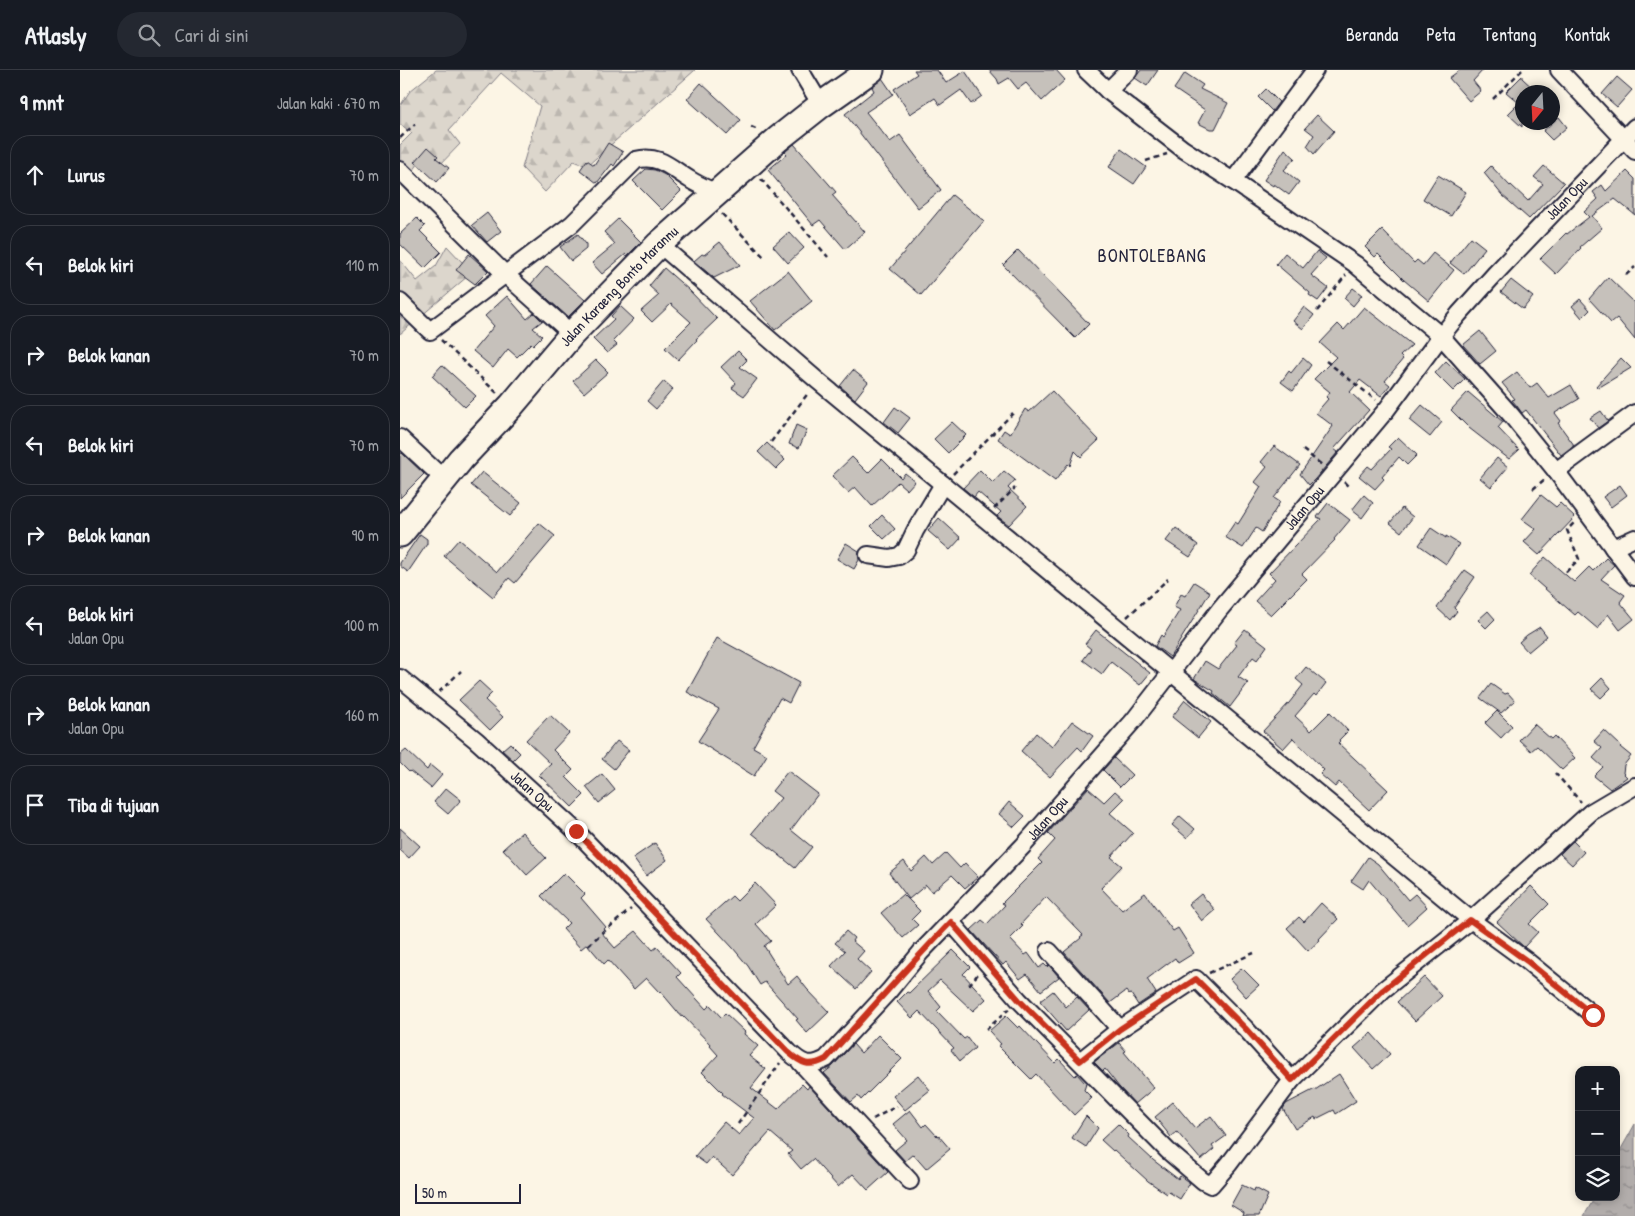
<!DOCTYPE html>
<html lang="id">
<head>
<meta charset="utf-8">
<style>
  :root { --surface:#171b24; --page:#242831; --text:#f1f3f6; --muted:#9ea1a6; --line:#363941 }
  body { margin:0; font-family:"Patrick Hand",sans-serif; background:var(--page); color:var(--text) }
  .controls { position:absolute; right:15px; bottom:15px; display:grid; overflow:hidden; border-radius:10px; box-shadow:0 2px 8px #0003 }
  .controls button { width:45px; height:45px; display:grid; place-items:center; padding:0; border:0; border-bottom:1px solid var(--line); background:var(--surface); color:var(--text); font:25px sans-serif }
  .compass { position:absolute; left:1115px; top:15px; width:45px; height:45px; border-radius:50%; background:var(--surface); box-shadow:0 2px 8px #0003; rotate:198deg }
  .scale { position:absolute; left:15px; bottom:12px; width:106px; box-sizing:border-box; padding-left:5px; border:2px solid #22223b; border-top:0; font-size:14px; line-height:18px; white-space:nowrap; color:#22223b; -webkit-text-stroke:4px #fcf5e5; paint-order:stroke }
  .stop { position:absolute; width:15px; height:15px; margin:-11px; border:4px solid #c8321e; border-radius:50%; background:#fff }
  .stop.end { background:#c8321e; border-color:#fff; box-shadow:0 1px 5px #0008 }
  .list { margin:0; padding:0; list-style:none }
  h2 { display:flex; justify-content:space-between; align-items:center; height:65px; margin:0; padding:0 20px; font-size:21px }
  h2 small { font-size:16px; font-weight:400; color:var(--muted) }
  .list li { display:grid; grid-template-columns:32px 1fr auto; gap:15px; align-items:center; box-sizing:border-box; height:80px; margin:0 10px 10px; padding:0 10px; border:1px solid var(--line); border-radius:20px }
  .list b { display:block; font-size:19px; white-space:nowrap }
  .list p { margin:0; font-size:16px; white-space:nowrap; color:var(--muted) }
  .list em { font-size:16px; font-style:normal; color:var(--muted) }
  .icon { flex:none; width:28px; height:28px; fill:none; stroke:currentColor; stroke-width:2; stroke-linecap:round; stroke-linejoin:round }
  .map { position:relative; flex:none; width:1235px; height:1146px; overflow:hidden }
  header { display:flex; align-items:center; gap:30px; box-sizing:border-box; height:70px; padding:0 25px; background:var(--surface); border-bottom:1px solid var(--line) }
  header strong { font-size:24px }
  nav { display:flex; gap:28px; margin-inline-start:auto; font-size:18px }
  .search { width:350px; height:45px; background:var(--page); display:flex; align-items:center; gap:12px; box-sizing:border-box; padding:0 18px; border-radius:28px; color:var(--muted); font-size:19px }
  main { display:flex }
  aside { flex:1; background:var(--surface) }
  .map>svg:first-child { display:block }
  .forest { fill:url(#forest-firs); stroke:#7f7c84 }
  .water { fill:url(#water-ripples); stroke:#78757e }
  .building { fill:#c6c1bb; stroke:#22223b }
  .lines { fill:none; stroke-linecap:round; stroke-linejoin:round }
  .minor-casing { stroke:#22223b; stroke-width:20 }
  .primary-casing { stroke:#22223b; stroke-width:29 }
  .path { stroke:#22223b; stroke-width:2.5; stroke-dasharray:5 4; stroke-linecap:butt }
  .minor { stroke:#fcf5e5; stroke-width:16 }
  .primary { stroke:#fcf5e5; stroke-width:25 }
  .route { stroke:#c8321e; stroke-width:6 }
  .labels { text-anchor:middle; stroke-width:4; stroke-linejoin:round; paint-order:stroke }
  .street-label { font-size:15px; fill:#22223b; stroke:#fcf5e5 }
  .quarter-label { font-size:18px; letter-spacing:1px; fill:#22223b; stroke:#fcf5e5 }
</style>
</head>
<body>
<header>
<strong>Atlasly</strong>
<div class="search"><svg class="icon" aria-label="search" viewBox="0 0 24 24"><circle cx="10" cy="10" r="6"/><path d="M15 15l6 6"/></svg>Cari di sini</div>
<nav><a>Beranda</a><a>Peta</a><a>Tentang</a><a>Kontak</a></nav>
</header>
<main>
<aside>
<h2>9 mnt<small>Jalan kaki · 670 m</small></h2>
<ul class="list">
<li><svg class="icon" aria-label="ahead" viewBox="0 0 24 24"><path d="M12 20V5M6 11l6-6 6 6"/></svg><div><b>Lurus</b></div><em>70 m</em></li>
<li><svg class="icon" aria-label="left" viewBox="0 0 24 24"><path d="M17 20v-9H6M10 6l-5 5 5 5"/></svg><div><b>Belok kiri</b></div><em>110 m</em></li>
<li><svg class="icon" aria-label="right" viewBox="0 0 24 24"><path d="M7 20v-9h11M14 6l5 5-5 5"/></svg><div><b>Belok kanan</b></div><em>70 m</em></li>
<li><svg class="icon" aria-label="left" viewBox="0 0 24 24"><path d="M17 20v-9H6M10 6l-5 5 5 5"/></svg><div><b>Belok kiri</b></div><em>70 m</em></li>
<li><svg class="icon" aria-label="right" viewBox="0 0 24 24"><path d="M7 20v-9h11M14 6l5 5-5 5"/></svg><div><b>Belok kanan</b></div><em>90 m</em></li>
<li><svg class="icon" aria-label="left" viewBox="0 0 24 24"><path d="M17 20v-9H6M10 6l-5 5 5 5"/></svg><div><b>Belok kiri</b><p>Jalan Opu</p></div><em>100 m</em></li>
<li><svg class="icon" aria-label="right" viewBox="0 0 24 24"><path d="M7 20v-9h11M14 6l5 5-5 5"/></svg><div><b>Belok kanan</b><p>Jalan Opu</p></div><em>160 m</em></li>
<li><svg class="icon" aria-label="arrive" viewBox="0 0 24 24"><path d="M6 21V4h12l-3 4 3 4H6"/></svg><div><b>Tiba di tujuan</b></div></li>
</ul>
</aside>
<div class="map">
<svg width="1235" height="1146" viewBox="0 0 1235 1146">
  <defs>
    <pattern id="forest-firs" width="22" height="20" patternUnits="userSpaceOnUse" patternTransform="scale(1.25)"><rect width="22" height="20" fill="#dcd6cc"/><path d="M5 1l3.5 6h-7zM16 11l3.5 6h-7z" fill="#bcb7b0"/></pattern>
    <pattern id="water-ripples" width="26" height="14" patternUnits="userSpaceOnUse" patternTransform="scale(1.25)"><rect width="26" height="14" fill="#b2adab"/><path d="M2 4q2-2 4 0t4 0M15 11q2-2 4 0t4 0" fill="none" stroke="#908c8c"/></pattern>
  </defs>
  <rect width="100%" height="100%" fill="#fcf5e5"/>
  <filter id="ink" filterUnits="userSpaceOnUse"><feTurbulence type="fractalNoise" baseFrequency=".02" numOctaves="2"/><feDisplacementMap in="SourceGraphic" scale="10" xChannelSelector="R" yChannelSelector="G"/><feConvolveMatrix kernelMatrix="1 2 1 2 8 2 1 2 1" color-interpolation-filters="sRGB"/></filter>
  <g filter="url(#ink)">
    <g class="forest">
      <path d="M36,0H295L187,96L174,91L145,122L122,98L140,36L101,3L49,60L60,74L36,99L25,85L4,113L0,109V75L12,63L0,54V36L10,21Z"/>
      <path d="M47,176L62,192L75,200L0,264V190L17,211L36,196Z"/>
    </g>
    <path class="water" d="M1235,1054V1146H1184L1195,1127H1216V1088Z"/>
    <g class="building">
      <path d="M514,0H537L546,13L565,1L582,26L571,34L561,20L540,35L535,28L510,44L494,19L517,4Z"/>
      <path d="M589,0H656L665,10L642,31L626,13L618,19L609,8L599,14L597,9Z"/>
      <path d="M741,0H758L747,16L735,8Z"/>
      <path d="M1060,0H1083L1073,11L1081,21L1069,31L1049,8Z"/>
      <path d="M785,3L803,15L800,19L828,33L815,59H810L798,53L805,40L774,19Z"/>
      <path d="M1122,6V8L1137,22H1122V57L1108,44L1119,33L1106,22Z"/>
      <path d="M1217,7L1232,20L1217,37L1202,24Z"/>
      <path d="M482,8L493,24L466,42L490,72L500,65L541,120L518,138L445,44L474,21L472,17Z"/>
      <path d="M301,13L341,50L327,65L287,29Z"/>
      <path d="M866,19L879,32L872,41L858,27Z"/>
      <path d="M917,45L934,61L914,84L907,76L914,65L905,58Z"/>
      <path d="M1159,47L1167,57L1152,70L1143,61Z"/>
      <path d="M208,73L223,82L214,96L212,94L197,113L180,100L187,90L194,95Z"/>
      <path d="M394,74L436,122L432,125L465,162L445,179L420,150L413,155L368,100L387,84L385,82Z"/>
      <path d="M28,77L38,86L36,88L49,98L37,112L15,92Z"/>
      <path d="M721,79L746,97L734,114L709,97Z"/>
      <path d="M885,79L895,88L884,100L899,112L889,125L874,114L873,116L864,110Z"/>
      <path d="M1091,96L1110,116L1111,115L1128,131L1143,114L1134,107L1144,96L1164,113L1129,149L1102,125L1084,103Z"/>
      <path d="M246,99L255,100L265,105L281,121L262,140L233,111Z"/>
      <path d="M1227,101L1235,109V145L1215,129L1192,146L1202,158L1180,177L1181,178L1156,204L1140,189L1166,163L1167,164L1189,147L1184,142L1198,129L1193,122L1202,115L1206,121Z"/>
      <path d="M1038,105L1066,122L1051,146L1023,129Z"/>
      <path d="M552,125L584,151L521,225L490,199Z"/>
      <path d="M87,143L101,161L87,172L72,155Z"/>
      <path d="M17,148L25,156L20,161L41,182L25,198L0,174V164Z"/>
      <path d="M218,149L241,172L227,186L226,184L202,204L192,193L215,174L204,162Z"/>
      <path d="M982,160L1014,193L1017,190L1023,195L1033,183L1054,200L1029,231L1004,210L978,184L975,187L965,177Z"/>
      <path d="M389,162L404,178L388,193L373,176Z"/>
      <path d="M178,164L186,174V179L171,191L160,177Z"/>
      <path d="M1071,167L1085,178L1064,204L1050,193Z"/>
      <path d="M320,172L340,195L314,208L294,191L302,184L304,185Z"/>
      <path d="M618,180L689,254L675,268L603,195Z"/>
      <path d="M917,181L926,188L911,205L928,218L918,231L909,225L910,223L876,194L885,183L903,198Z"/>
      <path d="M69,184L88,201L75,214L56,200Z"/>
      <path d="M147,196L185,230L168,247L131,214Z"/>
      <path d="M264,198L289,220L317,249L296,269L297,270L278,290L265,278L291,252L271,234L252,252L241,241L259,225L249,216Z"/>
      <path d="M388,201L412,231L375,260L350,231Z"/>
      <path d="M1208,207L1235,233V270L1217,248L1211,253L1189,229Z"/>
      <path d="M1111,210L1133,227L1123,239L1101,222Z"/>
      <path d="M953,218L962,225L953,236L944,228Z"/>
      <path d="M107,226L127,249L134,243L142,251L133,258L142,266L133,275L131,273L117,287L108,279L93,298L73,281L94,256L85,246Z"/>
      <path d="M1180,229L1190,240L1182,248L1172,236Z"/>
      <path d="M220,236L234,249L213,271L217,275L207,283L193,269L214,249L211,246Z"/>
      <path d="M904,237L914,245L903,259L893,251Z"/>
      <path d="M964,237L1012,275L1000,286L1003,289L985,311L990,315L981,326L960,310L950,322L969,340L934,379L938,382L915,409L909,415L900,404L933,356L916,343L928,329L926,327L930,322L914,309L936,287L920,273L938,254L944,260Z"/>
      <path d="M1080,261L1096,281L1080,294L1063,275Z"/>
      <path d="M338,281L347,290L340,297L357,309L344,326L332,318L336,313L321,297Z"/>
      <path d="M903,288L911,295L893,321L881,312L889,301L891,303Z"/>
      <path d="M1221,288L1231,298L1198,318L1196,316Z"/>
      <path d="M196,290L208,302L184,323L173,311Z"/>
      <path d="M1046,291L1065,309L1053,321L1035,303Z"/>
      <path d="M42,295L76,326L65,337L32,306Z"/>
      <path d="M453,300L468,312L455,329L440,316Z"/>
      <path d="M1117,302L1130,318L1137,313L1149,328L1171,315L1179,329L1155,343L1161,351L1158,353L1174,375L1161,385L1126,340L1122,343L1117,336L1112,330L1115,329L1102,313Z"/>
      <path d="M264,311L273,319L256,339L247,331Z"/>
      <path d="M652,321L699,370L681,387L675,381L670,396L668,394L655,411L598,369L604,360L610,364L625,339L629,342Z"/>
      <path d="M1068,322L1103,352L1098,358L1119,380L1109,389L1069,358L1051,340Z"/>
      <path d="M1022,335L1042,352L1030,367L1009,350Z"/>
      <path d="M495,337L510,348L498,363L484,352Z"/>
      <path d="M1201,341L1208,351L1198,358L1190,348Z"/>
      <path d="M552,352L566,365L548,383L534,369Z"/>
      <path d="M396,355L407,360L399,378L389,374Z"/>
      <path d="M998,367L1017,385L1007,395L999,387L982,407L984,409L975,419L959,406L968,396L972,399L991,379L988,377Z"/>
      <path d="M367,373L385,390L376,399L358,382Z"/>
      <path d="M874,376L900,395L874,428L880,432L862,462L856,458L843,478L825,467L835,452L838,454L861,417L855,412L867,397L861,392Z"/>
      <path d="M2,383L24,404L0,428V385Z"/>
      <path d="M452,387L468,403L482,389L501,408L505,403L515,411L507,420L498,412L472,436L455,417L448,423L432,406Z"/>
      <path d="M1097,388L1108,397L1091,417L1080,408Z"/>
      <path d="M580,400L593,413L604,401L615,410L608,418L627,436L609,455L597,446L601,442L578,422L574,427L563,418Z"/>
      <path d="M82,402L121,433L110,446L71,415Z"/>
      <path d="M1220,415L1227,425L1211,437L1203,427Z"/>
      <path d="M964,425L973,433L962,448L952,440Z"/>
      <path d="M1141,425L1156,437L1160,433L1175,447L1139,485L1124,472L1136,459L1122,449Z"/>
      <path d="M928,433L950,450L934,469L935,470L902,504L907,509L871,545L855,531L875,509L869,503L921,449L917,447Z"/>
      <path d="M1002,438L1013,447L1001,462L990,453Z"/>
      <path d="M482,445L495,459L484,469L471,456Z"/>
      <path d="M539,448L561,468L550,480L528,461Z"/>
      <path d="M139,453L155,466L115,513L109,508L93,527L44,486L59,469L97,502Z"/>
      <path d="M776,458L798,475L790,487L766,471Z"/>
      <path d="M1031,458L1046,468V466L1059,474L1046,494L1019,475Z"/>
      <path d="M20,464L27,469V474L8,502L0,496V493Z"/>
      <path d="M446,473L459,481L458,484L459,490L454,499L437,489Z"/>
      <path d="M1145,487L1174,512L1189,497L1193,501L1206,488L1214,495L1201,509L1225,525L1220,532L1234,549L1220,560L1208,544L1198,559L1178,542L1175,545L1129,505Z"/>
      <path d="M1065,500L1075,507L1054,538L1057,541L1050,550L1037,538Z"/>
      <path d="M794,512L810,522L770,587L755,576L761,565L763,567L780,540L774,537L781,524L785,526Z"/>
      <path d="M1088,541L1095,549L1086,558L1078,550Z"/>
      <path d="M1140,557L1147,566L1128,582L1119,572L1127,565Z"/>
      <path d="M845,559L867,576L857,590L853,587L838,607L848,613L830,637L813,623L814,621L794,609L805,591L818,599L837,575L834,573Z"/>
      <path d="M696,560L750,603L740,615L711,592L702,604L683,590L691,579L685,574Z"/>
      <path d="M317,568L399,613L389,633L380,628L353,677L367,685L354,706L298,671L319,639L287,622Z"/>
      <path d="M906,597L926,613L916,626L914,624L895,646L911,661L930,642L948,661L939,670L940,671L938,673L988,720L969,740L939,712L935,717L920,704L924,700L893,668L883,679L863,661L889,633L903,615L896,609Z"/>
      <path d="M1202,608L1211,618L1201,628L1191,619Z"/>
      <path d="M79,611L92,623L85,630L103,647L90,660L59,630Z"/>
      <path d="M1091,614L1105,624L1108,623L1115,631L1101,643L1080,628Z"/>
      <path d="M785,630L811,652L798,668L772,647Z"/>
      <path d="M1097,641L1112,656L1101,668L1085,653Z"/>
      <path d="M150,645L169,663L153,680L173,700L166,707L184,725L172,737L139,705L151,694L126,670Z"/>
      <path d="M672,651L693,666L682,681L678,677L650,707L621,681L636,663L652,677Z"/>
      <path d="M1134,654L1151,669L1154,666L1175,688L1162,700L1137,676L1131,681L1119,670Z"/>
      <path d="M1204,660L1221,676L1220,677L1231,686L1224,695L1223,703L1227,707L1210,719L1194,706L1203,697L1193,688L1202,678L1194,671Z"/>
      <path d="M217,671L229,680L214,699L202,689Z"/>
      <path d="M110,673L120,683L113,690L102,680Z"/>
      <path d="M6,680L27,700L30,695L42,705L31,718L10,701L9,702L0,693V685Z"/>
      <path d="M714,688L732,705L720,717L703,700Z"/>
      <path d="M388,701L418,724L391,760L412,777L395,798L352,763L381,728L372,721Z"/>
      <path d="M202,704L215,720L199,733L186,717Z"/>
      <path d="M46,718L61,730L48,744L34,732Z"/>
      <path d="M688,718L704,732L715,721L724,729L710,743L733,763L711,787L722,796L701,818L722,840L745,823L773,861L778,858L794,883L778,893L775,888L747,909L756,923L738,935L731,924L729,925L726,921L710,933L664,882L681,868L680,867L683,865L646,827L621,854L623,856L610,869L625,885L628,883L639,898L644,894L647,897L649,895L659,907L641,921L627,904L620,909L606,892L603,895L571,860L582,850L587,854L605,835L602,833L642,793L638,789L655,770L648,763Z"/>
      <path d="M609,732L625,746L614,757L599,744Z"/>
      <path d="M780,746L795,759L787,768L772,755Z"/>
      <path d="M0,758L20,776L9,788L0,780Z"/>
      <path d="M122,762L146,788L127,805L103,779Z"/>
      <path d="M1173,771L1184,782L1172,795L1160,784Z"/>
      <path d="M255,773L267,790L246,806L233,788Z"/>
      <path d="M546,783L560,798L565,793L578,807L565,818L552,805L532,822L526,815L509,829L489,803L504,791L511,801L526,787L533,795Z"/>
      <path d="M968,787L978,794L1008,830L1015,824L1027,837L1007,855L969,810L963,819L951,811Z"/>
      <path d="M164,803L185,824L181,828L206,857L201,862L215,878L236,861L253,880L257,877L281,903L277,907L306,939L310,935L321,947L325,943L345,962L344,964L358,976L349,986L366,999L351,1018L378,1039L402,1014L407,1019L409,1016L488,1102L468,1120L453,1104L438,1117L413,1089L401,1099L388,1084L392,1081L370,1062L332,1105L312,1087L306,1094L295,1086L324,1052L339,1065L354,1048L322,1024L323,1023L302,1002L318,985L310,976L311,975L283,946L282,947L260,921L259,922L246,908L234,919L208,890L204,894L187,874L181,879L163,859L169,853L141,826Z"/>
      <path d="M355,813L376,835L356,854L371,871L364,876L388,914L397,906L407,919L429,942L407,963L396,950L398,949L365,912L360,915L348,896L333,878L306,849L332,826L337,831Z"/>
      <path d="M1131,816L1149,834L1129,854L1138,862L1124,877L1097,852Z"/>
      <path d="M503,824L520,841L512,849L518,855L503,868L481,843Z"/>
      <path d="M801,824L815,840L802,851L789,834Z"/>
      <path d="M921,833L938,849L919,869L920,870L908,881L887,858L899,847L904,852Z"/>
      <path d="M446,861L454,868L452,871L464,881L457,889L471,902L456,919L431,896L445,881L435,873Z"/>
      <path d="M553,880L570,897L563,904L586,929L573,941L540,910L528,921L541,937L537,941L564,969L567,967L575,978L560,991L551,980L554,978L519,941L512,948L497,932L507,922L509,923Z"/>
      <path d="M842,898L859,915L846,927L830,909Z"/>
      <path d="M1024,907L1042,926L1015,951L997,932Z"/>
      <path d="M653,921L666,937L677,927L689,940L666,961L640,931Z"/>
      <path d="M606,946L618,958L620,956L655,993L659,989L675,1006L677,1004L686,1014L684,1020L692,1028L674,1045L636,1004L631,1009L598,976L601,974L589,961Z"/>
      <path d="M971,963L990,984L973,999L954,978Z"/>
      <path d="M478,965L502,989L461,1030L458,1026L451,1032L424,1003L433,996L453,974L461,983Z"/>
      <path d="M719,973L726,981L724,982L754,1018L735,1034L719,1017L705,999L703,1001L694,992Z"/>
      <path d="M939,1004L956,1031L936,1044L934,1040L916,1049L915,1047L895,1059L883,1039L886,1034L915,1019V1020Z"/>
      <path d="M518,1005L530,1020L505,1040L493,1026Z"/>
      <path d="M773,1032L795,1058L811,1046L826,1066L812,1076L814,1079L801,1090L777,1062L771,1067L755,1047Z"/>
      <path d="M510,1040L523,1057L526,1054L537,1066L538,1065L550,1079L526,1099L513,1084L505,1091L495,1080L507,1070L493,1054Z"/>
      <path d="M686,1046L698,1058L686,1077L672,1068Z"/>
      <path d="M718,1054L729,1065L728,1067L753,1090L778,1109L780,1106L790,1113L780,1129L769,1122L767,1124L748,1111L714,1080L713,1081L701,1070Z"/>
      <path d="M842,1115L854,1121L855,1118L868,1125L859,1146H843L844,1143L831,1135Z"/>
    </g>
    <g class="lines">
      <g class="minor-casing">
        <g id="minor">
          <path d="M400,0L421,35"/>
          <path d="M686,0L708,21"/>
          <path d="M729,0L708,21L783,79L833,111L955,194L1041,266L1111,345L1156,401L1235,507"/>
          <path d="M1159,0L1235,81"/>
          <path d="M0,100L106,205L172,264"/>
          <path d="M833,111L915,0"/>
          <path d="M259,174L418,311L1071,850L1127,891L1193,945"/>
          <path d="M0,232L30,261L172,154L236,90C259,84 271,98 289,109C298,115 308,119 317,123"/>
          <path d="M0,368L44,409"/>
          <path d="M1156,401L1235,343"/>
          <path d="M1213,478L1235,468"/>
          <path d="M468,485L489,488L499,486L506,480L515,461L543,414"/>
          <path id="s1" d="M0,608L76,670L176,761L389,982C402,994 409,998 426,989L489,921L521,882L623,776L734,650L820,539L987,339L1041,266L1059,244L1094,205L1235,57"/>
          <path d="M551,852L619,930L768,1081L803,1111L811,1115L829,1094L892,1010L983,920L1071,850L1191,742L1235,716"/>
          <path d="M649,881L720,959"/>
          <path d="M680,991L720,959L796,909L845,958L892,1010"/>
          <path d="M400,992L510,1111"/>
        </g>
      </g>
      <g class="primary-casing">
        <g id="primary">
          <path id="s2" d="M0,464L61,389L111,336L172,264L259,174L378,69L421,35L471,0"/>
        </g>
      </g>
      <g class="path">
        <path d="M1093,29L1122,0"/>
        <path d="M351,57L358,60"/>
        <path d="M0,68L15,54"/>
        <path d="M746,91L767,84"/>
        <path d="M361,109L428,187"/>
        <path d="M322,144L364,187"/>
        <path d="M1226,205L1235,197"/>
        <path d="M917,241L946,205"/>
        <path d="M41,270L97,323"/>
        <path d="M926,291L976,330"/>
        <path d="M371,372L409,322"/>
        <path d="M903,380L922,395"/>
        <path d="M553,404L613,343"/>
        <path d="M944,412L949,417"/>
        <path d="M1133,419L1145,409"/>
        <path d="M594,439L615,418"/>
        <path d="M1166,502L1179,489L1167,460L1176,451"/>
        <path d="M727,547L768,509"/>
        <path d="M39,622L61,601"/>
        <path d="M1155,703L1181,732"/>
        <path d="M188,875L231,839"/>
        <path d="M809,903L854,883"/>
        <path d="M569,915L578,904"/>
        <path d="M586,960L609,939"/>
        <path d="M473,1049L497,1036"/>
        <path d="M338,1054L380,993"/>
      </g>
      <use href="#minor" class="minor"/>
      <use href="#primary" class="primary"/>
    </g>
  </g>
  <g class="lines" filter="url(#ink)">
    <path class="route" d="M176,761L388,982C402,994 409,998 426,989C468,943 508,896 551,852L619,930L680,991L720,959L796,909L845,958L892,1010L983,920L1070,850L1127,891L1193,945"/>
  </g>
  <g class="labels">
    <g class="street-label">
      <text dy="5" stroke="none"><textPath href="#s1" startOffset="1718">Jalan Opu</textPath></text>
      <text dy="5" stroke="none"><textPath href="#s2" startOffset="331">Jalan Karaeng Bonto Marannu</textPath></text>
      <text dy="5" stroke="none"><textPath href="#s1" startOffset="1312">Jalan Opu</textPath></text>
      <text dy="5" stroke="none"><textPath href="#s1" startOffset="174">Jalan Opu</textPath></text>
      <text dy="5" stroke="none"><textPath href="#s1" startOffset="909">Jalan Opu</textPath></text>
    </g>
    <g class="quarter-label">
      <text x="752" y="192">BONTOLEBANG</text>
    </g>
  </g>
</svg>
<div class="controls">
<button>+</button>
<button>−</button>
<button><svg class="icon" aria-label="layers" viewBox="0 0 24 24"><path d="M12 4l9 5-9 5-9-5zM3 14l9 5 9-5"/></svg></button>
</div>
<svg class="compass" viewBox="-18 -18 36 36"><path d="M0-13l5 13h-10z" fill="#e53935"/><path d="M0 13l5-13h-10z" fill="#9ea1a6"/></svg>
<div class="scale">50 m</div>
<div class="stop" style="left:1193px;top:945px"></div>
<div class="stop end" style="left:176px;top:761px"></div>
</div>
</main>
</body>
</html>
